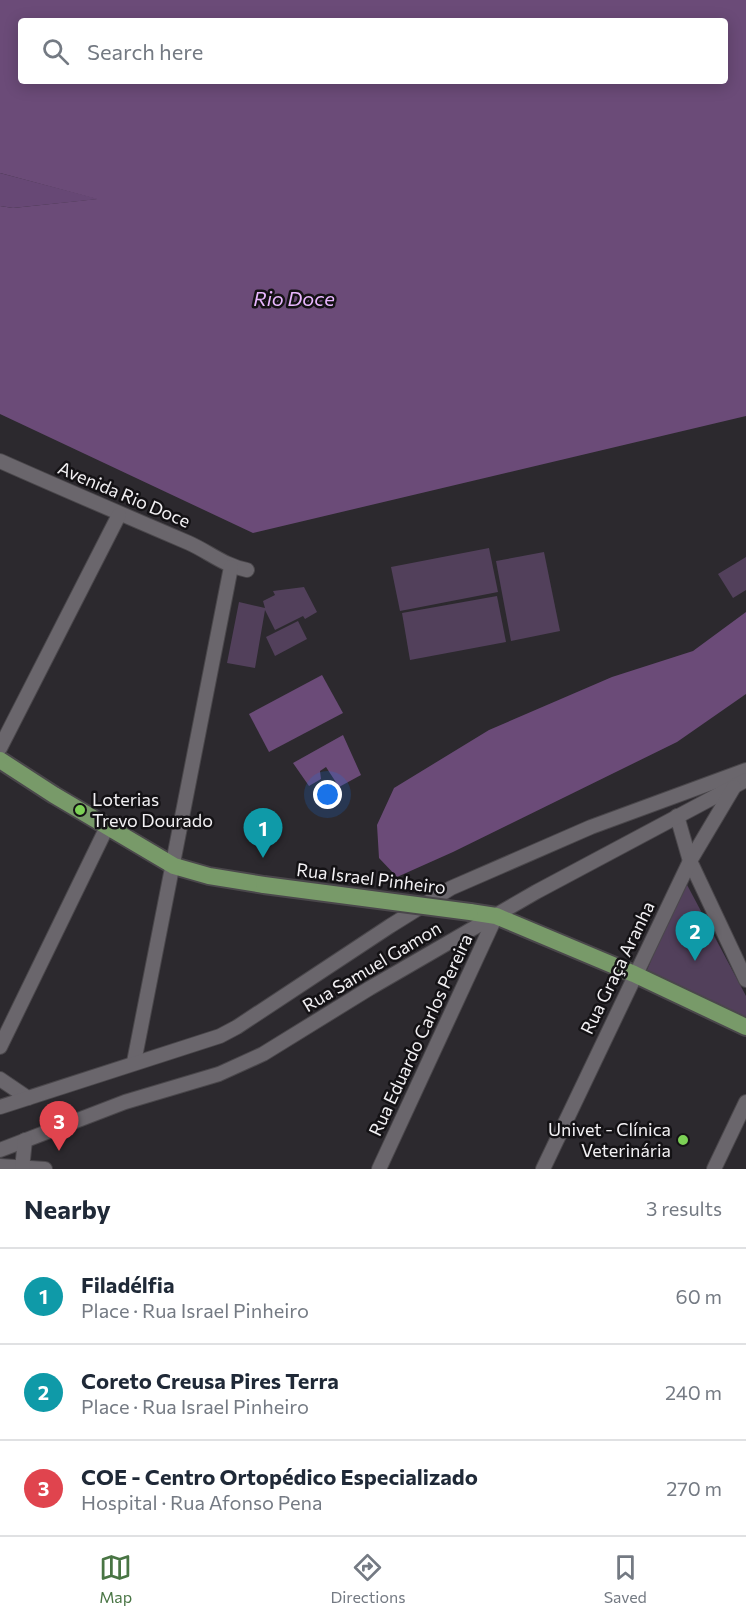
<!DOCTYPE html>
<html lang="en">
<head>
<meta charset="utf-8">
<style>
  :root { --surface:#fff; --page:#f2f2f3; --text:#1f2937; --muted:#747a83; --line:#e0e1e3; --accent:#497544 }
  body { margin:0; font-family:Commissioner,sans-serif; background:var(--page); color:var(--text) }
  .you { position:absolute; left:328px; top:795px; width:21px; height:21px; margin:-15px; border:4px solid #fff; border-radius:50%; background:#1a73e8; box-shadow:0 0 0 9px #1a73e833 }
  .badge { display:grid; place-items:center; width:39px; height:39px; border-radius:50%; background:var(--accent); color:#fff; font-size:20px; font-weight:700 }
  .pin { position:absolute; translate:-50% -50px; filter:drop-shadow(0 2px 3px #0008) }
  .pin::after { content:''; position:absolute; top:32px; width:21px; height:18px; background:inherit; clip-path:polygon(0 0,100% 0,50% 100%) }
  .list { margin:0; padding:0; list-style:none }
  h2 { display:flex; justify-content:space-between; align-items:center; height:78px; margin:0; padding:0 24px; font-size:26px }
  h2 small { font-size:20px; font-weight:400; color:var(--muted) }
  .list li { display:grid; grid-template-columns:39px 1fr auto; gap:18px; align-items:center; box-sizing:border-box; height:96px; padding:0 24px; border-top:2px solid var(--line) }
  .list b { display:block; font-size:22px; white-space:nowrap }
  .list p { margin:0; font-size:20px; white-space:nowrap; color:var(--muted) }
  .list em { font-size:20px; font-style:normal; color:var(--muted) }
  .icon { flex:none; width:33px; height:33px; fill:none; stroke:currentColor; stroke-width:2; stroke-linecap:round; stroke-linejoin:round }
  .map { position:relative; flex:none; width:746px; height:1169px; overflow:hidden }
  .search { position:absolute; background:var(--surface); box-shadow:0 3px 15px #0003; left:18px; right:18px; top:18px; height:66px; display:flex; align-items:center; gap:15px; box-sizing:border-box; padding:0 21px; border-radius:6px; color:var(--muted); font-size:22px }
  .sheet { height:366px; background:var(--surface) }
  nav { display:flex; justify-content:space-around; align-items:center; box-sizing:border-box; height:84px; border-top:2px solid var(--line); background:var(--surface); font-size:16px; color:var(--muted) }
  nav a { display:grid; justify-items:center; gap:3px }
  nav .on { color:var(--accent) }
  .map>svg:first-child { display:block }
  .green { fill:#52405b }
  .forest { fill:#674875 }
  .water { fill:#6b4b78; fill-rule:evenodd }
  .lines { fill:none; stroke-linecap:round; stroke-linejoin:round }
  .minor-casing { stroke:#4a474b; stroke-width:16 }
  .major-casing { stroke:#4a474b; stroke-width:20 }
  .minor { stroke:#6a666c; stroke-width:14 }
  .major { stroke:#789a69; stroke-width:16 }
  .major-bridge-casing { stroke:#4a474b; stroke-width:20; stroke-linecap:butt }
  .major-bridge { stroke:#789a69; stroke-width:16 }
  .poi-dot { fill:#7cd155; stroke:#141215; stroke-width:2 }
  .labels { text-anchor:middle; stroke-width:5; stroke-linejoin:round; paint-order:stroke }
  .street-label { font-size:18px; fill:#f2f0f3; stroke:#141215 }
  .poi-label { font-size:18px; fill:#f2f0f3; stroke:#141215; text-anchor:start }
  .water-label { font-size:20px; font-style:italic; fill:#e9b7ff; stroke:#141215 }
</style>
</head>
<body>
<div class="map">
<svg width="746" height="1169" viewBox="0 0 746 1169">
  <rect width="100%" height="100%" fill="#2c292e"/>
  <g class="green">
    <path d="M489,548L498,592L400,611L391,567Z"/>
    <path d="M544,552L560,631L511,641L496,561Z"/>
    <path d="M746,557V590L733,598L718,574Z"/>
    <path d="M304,587L317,612L305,619L303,616L275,630L265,610L255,668L227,663L239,602L265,608L263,601L275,595L273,591Z"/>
    <path d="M497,596L506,642L410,660L402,613Z"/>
    <path d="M298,621L307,639L275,656L266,637Z"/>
    <path d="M685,881L746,996V1017L647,970Z"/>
  </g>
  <path class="forest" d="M0,173L99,199L13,208L0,206Z"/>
  <g class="water">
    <path d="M0,0H746V416L253,533L0,414V206L13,208L97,199L0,173ZM21,21H725V81H21Z"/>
    <path d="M746,612V694L677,742L453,852L397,877L379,858L377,825L394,788L489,730L612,677L693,651Z"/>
    <path d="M322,675L343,713L269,752L249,714Z"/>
    <path d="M343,735L361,775L339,787L326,767L320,771L321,779L309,786L293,763Z"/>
  </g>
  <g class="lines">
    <g class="minor-casing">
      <g id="minor">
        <path d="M0,461C63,489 126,516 189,543C209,552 225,566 247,570"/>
        <path d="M0,748L119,515"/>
        <path d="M677,816L690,861L746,980"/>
        <path d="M0,1047L107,827"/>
        <path d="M134,1062L231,567"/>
        <path d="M0,1079L28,1098"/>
        <path d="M0,1107L220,1036L237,1027L390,926L451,888L591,827L746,770"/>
        <path d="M0,1150L125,1102L219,1074L263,1054L370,988L536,892L746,780"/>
        <path d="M0,1166L45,1169"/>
        <path d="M22,1169L25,1140"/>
        <path d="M379,1169L496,916"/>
        <path d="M543,1169L690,861L734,787"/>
        <path d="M714,1169L746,1102"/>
      </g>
    </g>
    <g class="major-casing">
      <g id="major">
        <path d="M0,760L54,795L174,866L209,876L264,885"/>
        <path d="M470,912L496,916L634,974L746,1027"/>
      </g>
    </g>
    <use href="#minor" class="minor"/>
    <use href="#major" class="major"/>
    <g class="major-bridge-casing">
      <path id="major-bridge" d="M264,885L470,912"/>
    </g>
    <use href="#major-bridge" class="major-bridge"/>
  </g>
  <g class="poi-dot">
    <circle cx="80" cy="810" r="6"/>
    <circle cx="683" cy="1140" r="6"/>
  </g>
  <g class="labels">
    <g class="street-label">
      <text transform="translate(124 495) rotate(23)" y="6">Avenida Rio Doce</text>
      <text transform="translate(371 879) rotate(7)" y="6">Rua Israel Pinheiro</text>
      <text transform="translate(372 967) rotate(-31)" y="6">Rua Samuel Gamon</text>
      <text transform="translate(618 968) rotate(-64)" y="6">Rua Graça Aranha</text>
      <text transform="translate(421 1035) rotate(-65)" y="6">Rua Eduardo Carlos Pereira</text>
    </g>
    <g class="poi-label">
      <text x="92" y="806">Loterias<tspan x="92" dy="21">Trevo Dourado</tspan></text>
      <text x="671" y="1136" text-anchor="end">Univet - Clínica<tspan x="671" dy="21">Veterinária</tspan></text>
    </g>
    <g class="water-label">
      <text x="294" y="306">Rio Doce</text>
    </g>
  </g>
</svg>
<div class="you"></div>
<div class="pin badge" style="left:263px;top:858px;background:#0f9aa8">1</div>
<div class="pin badge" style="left:695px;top:961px;background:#0f9aa8">2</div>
<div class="pin badge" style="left:59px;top:1151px;background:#e0444e">3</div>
<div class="search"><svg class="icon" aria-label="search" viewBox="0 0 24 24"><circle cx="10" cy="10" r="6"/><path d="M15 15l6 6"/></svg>Search here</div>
</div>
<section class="sheet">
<h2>Nearby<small>3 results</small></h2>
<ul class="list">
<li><span class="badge" style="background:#0f9aa8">1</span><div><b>Filadélfia</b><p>Place · Rua Israel Pinheiro</p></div><em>60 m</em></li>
<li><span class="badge" style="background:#0f9aa8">2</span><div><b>Coreto Creusa Pires Terra</b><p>Place · Rua Israel Pinheiro</p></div><em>240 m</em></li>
<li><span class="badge" style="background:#e0444e">3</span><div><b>COE - Centro Ortopédico Especializado</b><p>Hospital · Rua Afonso Pena</p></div><em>270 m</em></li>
</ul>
</section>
<nav>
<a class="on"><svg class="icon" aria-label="map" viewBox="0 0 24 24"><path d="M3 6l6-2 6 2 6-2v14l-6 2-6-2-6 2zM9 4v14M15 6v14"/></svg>Map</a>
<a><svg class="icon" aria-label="directions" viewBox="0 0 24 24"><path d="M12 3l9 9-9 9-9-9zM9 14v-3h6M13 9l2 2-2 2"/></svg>Directions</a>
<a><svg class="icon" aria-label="saved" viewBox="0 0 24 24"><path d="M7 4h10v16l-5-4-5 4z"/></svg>Saved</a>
</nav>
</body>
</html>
